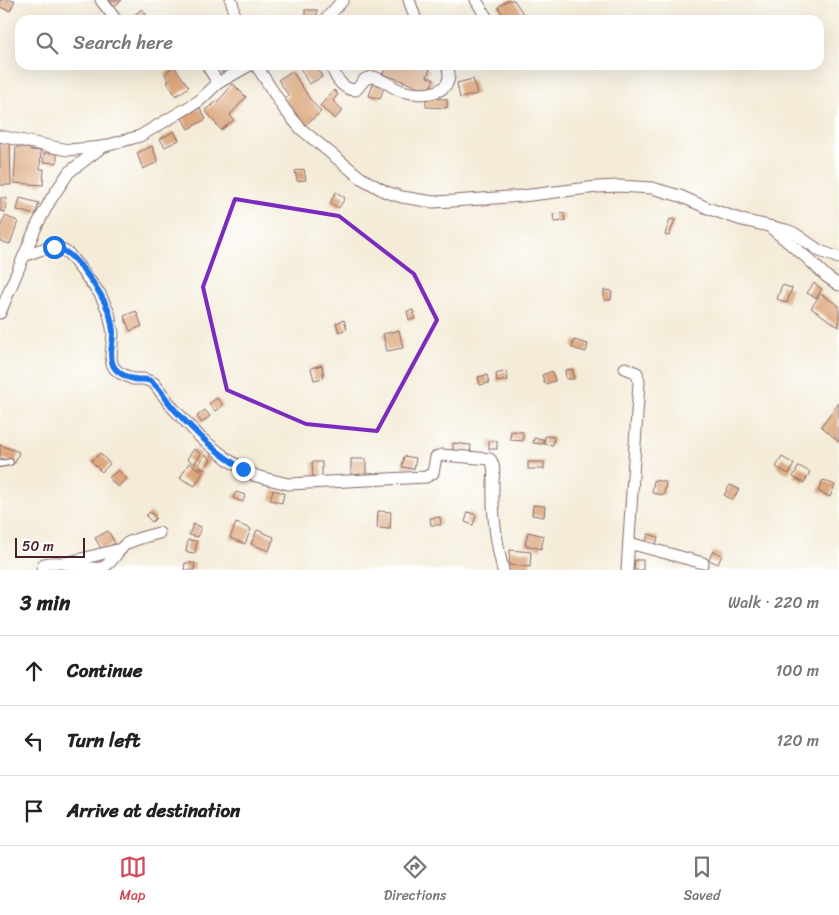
<!DOCTYPE html>
<html lang="en">
<head>
<meta charset="utf-8">
<style>
  :root { --surface:#fff; --page:#f2f2f2; --text:#222; --muted:#767676; --line:#e0e0e0; --accent:#d1495b }
  body { margin:0; font-family:Sriracha,sans-serif; background:var(--page); color:var(--text) }
  .scale { position:absolute; left:15px; bottom:12px; width:70px; box-sizing:border-box; padding-left:5px; border:2px solid #4a1f2b; border-top:0; font-size:14px; line-height:18px; white-space:nowrap; color:#4a1f2b; -webkit-text-stroke:4px #fff; paint-order:stroke }
  .stop { position:absolute; width:15px; height:15px; margin:-11px; border:4px solid #1a73e8; border-radius:50%; background:#fff }
  .stop.end { background:#1a73e8; border-color:#fff; box-shadow:0 1px 5px #0008 }
  .list { margin:0; padding:0; list-style:none }
  h2 { display:flex; justify-content:space-between; align-items:center; height:65px; margin:0; padding:0 20px; font-size:21px }
  h2 small { font-size:16px; font-weight:400; color:var(--muted) }
  .list li { display:grid; grid-template-columns:32px 1fr auto; gap:15px; align-items:center; box-sizing:border-box; height:70px; padding:0 20px; border-top:1px solid var(--line) }
  .list b { display:block; font-size:19px; white-space:nowrap }
  .list em { font-size:16px; font-style:normal; color:var(--muted) }
  .icon { flex:none; width:28px; height:28px; fill:none; stroke:currentColor; stroke-width:2; stroke-linecap:round; stroke-linejoin:round }
  .map { position:relative; flex:none; width:839px; height:570px; overflow:hidden }
  .search { position:absolute; background:var(--surface); box-shadow:0 5px 20px #0002; left:15px; right:15px; top:15px; height:55px; display:flex; align-items:center; gap:12px; box-sizing:border-box; padding:0 18px; border-radius:15px; color:var(--muted); font-size:19px }
  .sheet { height:275px; background:var(--surface) }
  nav { display:flex; justify-content:space-around; align-items:center; box-sizing:border-box; height:70px; border-top:1px solid var(--line); background:var(--surface); font-size:14px; color:var(--muted) }
  nav a { display:grid; justify-items:center; gap:2px }
  nav .on { color:var(--accent) }
  .map>svg:first-child { display:block }
  .building { fill:#dca77d }
  .lines { fill:none; stroke-linecap:round; stroke-linejoin:round }
  .service-casing { stroke:#866768; stroke-width:8 }
  .minor-casing { stroke:#866768; stroke-width:13 }
  .service { stroke:#fff; stroke-width:5.5 }
  .minor { stroke:#fff; stroke-width:11 }
  .route { stroke:#1a73e8; stroke-width:6 }
  .marked { fill:none; stroke:#7b2cbf; stroke-width:4; stroke-linejoin:round }
</style>
</head>
<body>
<div class="map">
<svg width="839" height="570" viewBox="0 0 839 570">
  <rect width="100%" height="100%" fill="#fff"/>
  <filter id="ink" filterUnits="userSpaceOnUse"><feTurbulence type="fractalNoise" baseFrequency=".02" numOctaves="2"/><feDisplacementMap in="SourceGraphic" scale="10" xChannelSelector="R" yChannelSelector="G"/><feConvolveMatrix kernelMatrix="1 2 1 2 8 2 1 2 1" color-interpolation-filters="sRGB"/></filter>
  <filter id="wash" filterUnits="userSpaceOnUse"><feTurbulence type="fractalNoise" baseFrequency=".0096" numOctaves="4" result="noise"/><feDisplacementMap in="SourceGraphic" scale="20" xChannelSelector="R" yChannelSelector="G"/><feGaussianBlur stdDeviation="1.12" result="paint"/><feColorMatrix in="noise" values="0 0 0 0 0 0 0 0 0 0 0 0 0 0 0 0 0 1.4 0 .05"/><feComposite in="paint" operator="in"/></filter>
  <g filter="url(#wash)">
    <rect width="100%" height="100%" fill="#f4ecd8"/>
    <g id="blocks">
      <g class="building">
        <path d="M0,0H15L10,11L0,7Z"/>
        <path d="M110,0H122L114,6Z"/>
        <path d="M508,0H514L524,15L517,20H509L505,14L503,15L498,7Z"/>
        <path d="M142,9L150,20H128Z"/>
        <rect x="305" y="10" width="12" height="10"/>
        <path d="M465,15L466,20H451V17Z"/>
        <path d="M173,65L189,87L176,96L167,82L169,81L165,75Z"/>
        <path d="M219,65H236L239,72L225,79Z"/>
        <path d="M300,65H316L322,77L309,84L299,66Z"/>
        <path d="M338,65H352L353,67L338,68Z"/>
        <path d="M386,65H419L430,69L427,77L434,79L429,91L383,74Z"/>
        <path d="M292,71L310,99L321,112L305,125L284,99L289,96L278,80Z"/>
        <path d="M473,79L477,94L460,98L457,83Z"/>
        <path d="M374,81L385,84L380,99L369,96Z"/>
        <path d="M233,84L246,97L230,115L234,120L221,130L205,110L219,100Z"/>
        <path d="M334,90L338,94L333,101L343,110L335,119L320,106Z"/>
        <path d="M426,98L447,99V108L426,107Z"/>
        <path d="M200,108L206,119L188,129L182,118Z"/>
        <path d="M174,131L179,140L165,147L160,139Z"/>
        <path d="M0,142H10L11,185H0Z"/>
        <path d="M152,146L158,162L143,169L137,153Z"/>
        <path d="M16,147H29V150L41,151L40,169H44L43,185L14,183Z"/>
        <path d="M44,153H57V163L43,162Z"/>
        <path d="M304,169L306,180L297,181L295,171Z"/>
        <path d="M336,192L345,198L339,208L330,203Z"/>
        <path d="M0,198H7L5,212L0,211Z"/>
        <path d="M20,198L39,203L35,215L17,210Z"/>
        <path d="M564,213L565,221L554,222L553,214Z"/>
        <path d="M5,216L18,221L10,244L0,241V228Z"/>
        <path d="M670,219L675,220L669,236L665,235Z"/>
        <path d="M814,283L822,289L816,298L807,293Z"/>
        <path d="M782,285L792,288L787,303L777,299Z"/>
        <path d="M604,290L612,291L611,300H604Z"/>
        <path d="M821,294L839,306V327L811,308Z"/>
        <path d="M413,310L415,319L409,320L407,311Z"/>
        <path d="M136,311L142,326L130,331L124,316Z"/>
        <path d="M344,320L347,329L339,332L336,323Z"/>
        <path d="M399,330L403,348L387,351L383,334Z"/>
        <path d="M574,340L588,344L586,352L572,348Z"/>
        <path d="M322,365L324,378L314,380L311,368Z"/>
        <path d="M573,369L574,379H566L565,370Z"/>
        <path d="M506,371L508,380L497,382L496,374Z"/>
        <path d="M552,371L555,381L545,384L542,375Z"/>
        <path d="M487,375L489,383L480,385L478,377Z"/>
        <path d="M217,398L223,405L215,411L209,404Z"/>
        <path d="M839,403V442L821,426Z"/>
        <path d="M205,410L210,416L202,423L197,416Z"/>
        <path d="M511,431L523,432V441L510,440Z"/>
        <path d="M545,436L554,437L553,445L544,444Z"/>
        <path d="M534,438L543,439V444L533,443Z"/>
        <rect x="489" y="441" width="8" height="8"/>
        <path d="M453,443L471,445L470,454L453,453Z"/>
        <path d="M0,445L19,452L15,463L0,458Z"/>
        <path d="M194,449L201,454L194,464L187,459Z"/>
        <path d="M100,453L110,464L102,472L91,461Z"/>
        <path d="M205,455L211,459L204,470L198,466Z"/>
        <path d="M404,456L416,458L414,469L402,467Z"/>
        <path d="M782,457L794,464L789,474L776,467Z"/>
        <rect x="351" y="459" width="15" height="16"/>
        <path d="M312,462H322V478H313Z"/>
        <rect x="528" y="462" width="16" height="7"/>
        <path d="M189,463L203,472L195,486L180,478Z"/>
        <path d="M799,466L810,472L804,483L793,477Z"/>
        <path d="M118,470L127,479L117,487L109,478Z"/>
        <path d="M654,480L666,482L664,495L652,493Z"/>
        <path d="M823,480L835,485L830,497L818,491Z"/>
        <path d="M730,485L739,489L733,500L724,495Z"/>
        <path d="M273,490L284,493L282,503L270,500Z"/>
        <path d="M236,492L245,495L243,502L233,498Z"/>
        <path d="M533,505L545,506L544,517L532,515Z"/>
        <path d="M378,511L391,512L390,529L377,528Z"/>
        <path d="M150,512L156,518L152,522L146,516Z"/>
        <path d="M468,512L476,515L473,525L465,522Z"/>
        <path d="M440,517L441,525H431L430,518Z"/>
        <path d="M236,523L251,529L245,544L230,538Z"/>
        <path d="M193,524L201,527L198,537L189,535Z"/>
        <path d="M257,530L274,537L269,551L251,544Z"/>
        <path d="M108,531L115,543L102,550L95,538Z"/>
        <path d="M528,532L544,536L541,549L525,545Z"/>
        <path d="M648,534L658,537L656,545L646,542Z"/>
        <path d="M188,540L197,541L195,553L186,552Z"/>
        <path d="M510,550L531,552L530,567L509,565Z"/>
        <path d="M713,551L722,555L718,564L709,560Z"/>
        <path d="M635,560H643V570H634Z"/>
        <path d="M185,563H195L194,570H184Z"/>
      </g>
    </g>
  </g>
  <g filter="url(#ink)">
    <use href="#blocks" fill-opacity="0" stroke="#866768" stroke-width="1"/>
    <g class="lines">
      <g class="service-casing">
        <path id="service" d="M0,464L10,462"/>
      </g>
      <g class="minor-casing">
        <g id="minor">
          <path d="M101,0L116,20"/>
          <path d="M231,0L233,6L234,20"/>
          <path d="M409,0L416,20"/>
          <path d="M476,0L488,20"/>
          <path d="M325,20L343,0"/>
          <path d="M256,65L285,110L301,129L361,178L386,192L402,197L433,202L453,201L522,196L597,187L618,186L652,188L680,196L710,209L742,220L786,230L794,233L820,251L839,258"/>
          <path d="M331,65C335,77 342,90 356,90L365,79C369,77 373,76 377,78C385,81 393,88 402,91C422,97 458,95 447,65"/>
          <path d="M218,83L250,65"/>
          <path d="M0,136L68,150L102,147"/>
          <path d="M770,227L806,257L827,277L839,285"/>
          <path d="M24,256C41,250 52,242 69,254L100,294L109,313L113,333L111,356L112,364L115,369L120,373L133,379H144L154,383L172,407L201,438L230,461L256,476L288,484L426,477L433,473L436,457L442,455L490,459C496,466 493,476 493,485C492,514 496,542 503,570"/>
          <path d="M0,313L36,227L51,199L69,172L102,147L140,136L199,101L218,83L207,65"/>
          <path d="M625,368L637,373L639,382L627,570"/>
          <path d="M629,543L703,563"/>
          <path d="M65,563L121,549"/>
          <path d="M42,570L44,564C64,559 81,570 101,568C112,565 117,550 126,544C136,538 148,536 159,533"/>
        </g>
      </g>
      <use href="#service" class="service"/>
      <use href="#minor" class="minor"/>
    </g>
  </g>
  <g class="lines" filter="url(#ink)">
    <path class="route" d="M54,247C74,249 102,294 109,312C111,318 112,325 113,331C114,342 108,354 113,365C116,372 127,378 134,379C141,381 146,377 152,382C161,389 167,401 174,409C195,432 216,453 243,469"/>
  </g>
  <path class="marked" d="M235,199L339,216L414,274L437,320L377,431L306,424L227,390L203,287Z"/>
</svg>
<div class="scale">50 m</div>
<div class="stop" style="left:54px;top:247px"></div>
<div class="stop end" style="left:243px;top:469px"></div>
<div class="search"><svg class="icon" aria-label="search" viewBox="0 0 24 24"><circle cx="10" cy="10" r="6"/><path d="M15 15l6 6"/></svg>Search here</div>
</div>
<section class="sheet">
<h2>3 min<small>Walk · 220 m</small></h2>
<ul class="list">
<li><svg class="icon" aria-label="ahead" viewBox="0 0 24 24"><path d="M12 20V5M6 11l6-6 6 6"/></svg><div><b>Continue</b></div><em>100 m</em></li>
<li><svg class="icon" aria-label="left" viewBox="0 0 24 24"><path d="M17 20v-9H6M10 6l-5 5 5 5"/></svg><div><b>Turn left</b></div><em>120 m</em></li>
<li><svg class="icon" aria-label="arrive" viewBox="0 0 24 24"><path d="M6 21V4h12l-3 4 3 4H6"/></svg><div><b>Arrive at destination</b></div></li>
</ul>
</section>
<nav>
<a class="on"><svg class="icon" aria-label="map" viewBox="0 0 24 24"><path d="M3 6l6-2 6 2 6-2v14l-6 2-6-2-6 2zM9 4v14M15 6v14"/></svg>Map</a>
<a><svg class="icon" aria-label="directions" viewBox="0 0 24 24"><path d="M12 3l9 9-9 9-9-9zM9 14v-3h6M13 9l2 2-2 2"/></svg>Directions</a>
<a><svg class="icon" aria-label="saved" viewBox="0 0 24 24"><path d="M7 4h10v16l-5-4-5 4z"/></svg>Saved</a>
</nav>
</body>
</html>
